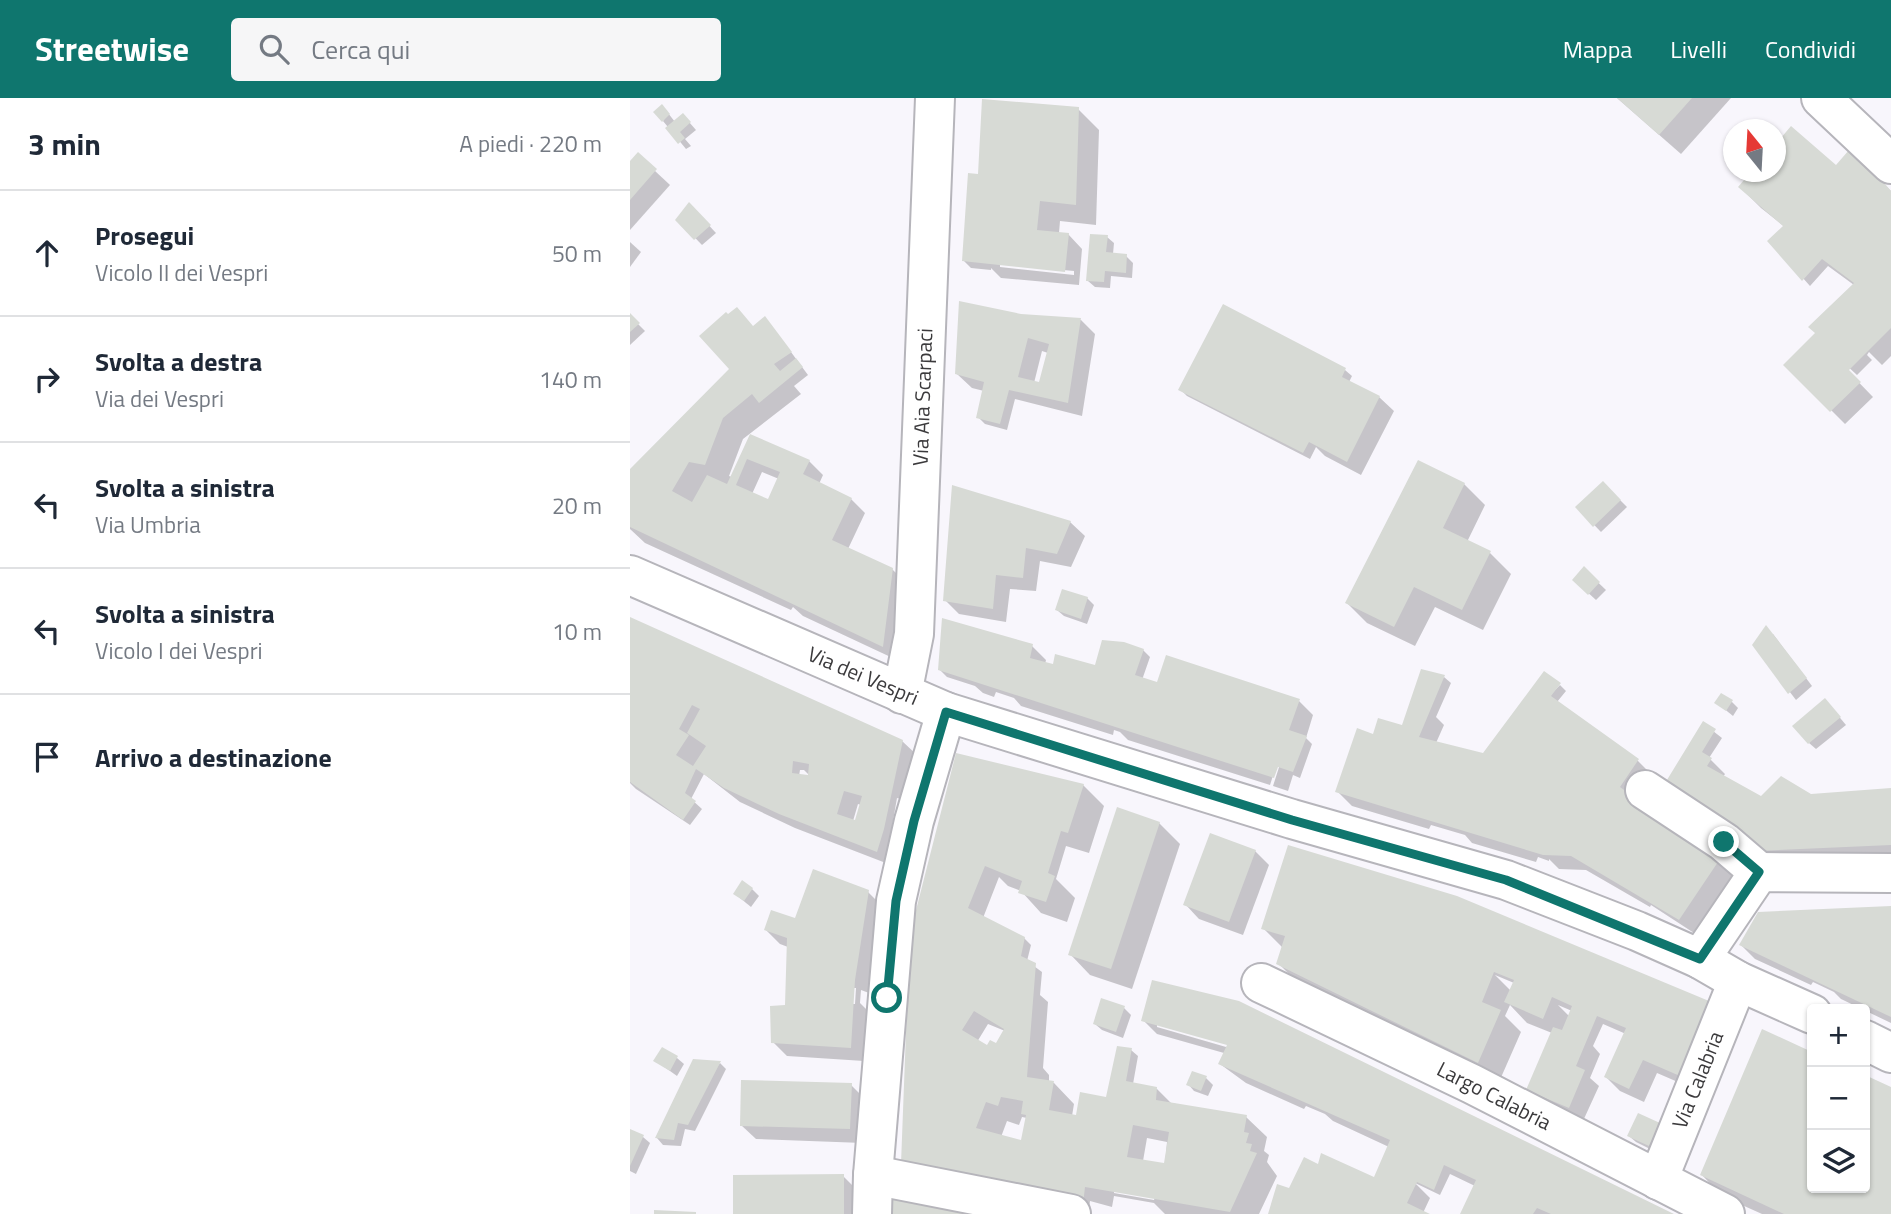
<!DOCTYPE html>
<html lang="it">
<head>
<meta charset="utf-8">
<style>
  :root { --surface:#fff; --page:#f6f6f7; --text:#1f2937; --muted:#747a83; --line:#e0e1e3; --accent:#0f766e }
  body { margin:0; font-family:"Titillium Web",sans-serif; background:var(--page); color:var(--text) }
  .controls { position:absolute; right:21px; bottom:21px; display:grid; overflow:hidden; border-radius:7px; box-shadow:0 2px 5px #0004 }
  .controls button { width:63px; height:63px; display:grid; place-items:center; padding:0; border:0; border-bottom:2px solid var(--line); background:var(--surface); color:var(--text); font:35px sans-serif }
  .compass { position:absolute; left:1093px; top:21px; width:63px; height:63px; border-radius:50%; background:var(--surface); box-shadow:0 2px 5px #0004; rotate:342deg }
  .stop { position:absolute; width:21px; height:21px; margin:-16px; border:5px solid #0f766e; border-radius:50%; background:#fff }
  .stop.end { background:#0f766e; border-color:#fff; box-shadow:0 2px 7px #0008 }
  .list { margin:0; padding:0; list-style:none }
  h2 { display:flex; justify-content:space-between; align-items:center; height:91px; margin:0; padding:0 28px; font-size:30px }
  h2 small { font-size:23px; font-weight:400; color:var(--muted) }
  .list li { display:grid; grid-template-columns:46px 1fr auto; gap:21px; align-items:center; box-sizing:border-box; height:126px; padding:0 28px; border-top:2px solid var(--line) }
  .list b { display:block; font-size:26px; white-space:nowrap }
  .list p { margin:0; font-size:23px; white-space:nowrap; color:var(--muted) }
  .list em { font-size:23px; font-style:normal; color:var(--muted) }
  .icon { flex:none; width:38px; height:38px; fill:none; stroke:currentColor; stroke-width:2; stroke-linecap:round; stroke-linejoin:round }
  .map { position:relative; flex:none; width:1261px; height:1116px; overflow:hidden }
  header { display:flex; align-items:center; gap:42px; box-sizing:border-box; height:98px; padding:0 35px; background:var(--accent); color:#fff }
  header strong { font-size:33px }
  nav { display:flex; gap:38px; margin-inline-start:auto; font-size:24px }
  .search { width:490px; height:63px; background:var(--page); display:flex; align-items:center; gap:18px; box-sizing:border-box; padding:0 24px; border-radius:7px; color:var(--muted); font-size:26px }
  main { display:flex }
  aside { flex:1; background:var(--surface) }
  .map>svg:first-child { display:block }
  .shadow { fill:#0003; fill-rule:evenodd }
  .building { fill:#d7dad5; fill-rule:evenodd }
  .lines { fill:none; stroke-linecap:round; stroke-linejoin:round }
  .minor-casing { stroke:#b6b5bb; stroke-width:42 }
  .minor { stroke:#fff; stroke-width:38 }
  .route { stroke:#0f766e; stroke-width:9 }
  .labels { text-anchor:middle; stroke-width:6; stroke-linejoin:round; paint-order:stroke }
  .street-label { font-size:21px; fill:#3b3a3c; stroke:#fff }
</style>
</head>
<body>
<header>
<strong>Streetwise</strong>
<div class="search"><svg class="icon" aria-label="search" viewBox="0 0 24 24"><circle cx="10" cy="10" r="6"/><path d="M15 15l6 6"/></svg>Cerca qui</div>
<nav><a>Mappa</a><a>Livelli</a><a>Condividi</a></nav>
</header>
<main>
<aside>
<h2>3 min<small>A piedi · 220 m</small></h2>
<ul class="list">
<li><svg class="icon" aria-label="ahead" viewBox="0 0 24 24"><path d="M12 20V5M6 11l6-6 6 6"/></svg><div><b>Prosegui</b><p>Vicolo II dei Vespri</p></div><em>50 m</em></li>
<li><svg class="icon" aria-label="right" viewBox="0 0 24 24"><path d="M7 20v-9h11M14 6l5 5-5 5"/></svg><div><b>Svolta a destra</b><p>Via dei Vespri</p></div><em>140 m</em></li>
<li><svg class="icon" aria-label="left" viewBox="0 0 24 24"><path d="M17 20v-9H6M10 6l-5 5 5 5"/></svg><div><b>Svolta a sinistra</b><p>Via Umbria</p></div><em>20 m</em></li>
<li><svg class="icon" aria-label="left" viewBox="0 0 24 24"><path d="M17 20v-9H6M10 6l-5 5 5 5"/></svg><div><b>Svolta a sinistra</b><p>Vicolo I dei Vespri</p></div><em>10 m</em></li>
<li><svg class="icon" aria-label="arrive" viewBox="0 0 24 24"><path d="M6 21V4h12l-3 4 3 4H6"/></svg><div><b>Arrivo a destinazione</b></div></li>
</ul>
</aside>
<div class="map">
<svg width="1261" height="1116" viewBox="0 0 1261 1116">
  <rect width="100%" height="100%" fill="#f8f6fc"/>
  <g class="shadow">
    <path d="M987,0H1101L1051,56Z"/>
    <path d="M448,11L469,32L466,127L430,123L429,135L438,136L452,151L449,187L371,180L361,170V172L341,170L334,163L347,78ZM370,166L444,173V177L370,169Z"/>
    <path d="M38,15L45,24H59L66,32L55,41L61,48L56,51L33,23Z"/>
    <path d="M1161,31L1206,70L1249,81L1261,93V258L1252,267L1239,254L1237,257L1242,262L1227,277L1214,265L1212,267L1243,299L1215,326L1156,267L1187,235L1224,187L1198,168L1180,188L1140,143L1155,129L1131,110L1110,89L1124,74H1146V48Z"/>
    <path d="M8,57L40,87L0,132V64Z"/>
    <path d="M59,106L86,135L72,147L47,121Z"/>
    <path d="M477,139L484,145L483,156L496,158L503,165L502,180L481,178L480,190L465,189L458,183Z"/>
    <path d="M0,144L11,154L0,169Z"/>
    <path d="M0,218L15,233L0,247Z"/>
    <path d="M393,219L451,222L465,236L452,318L385,301L377,332L355,326L348,319L354,293L342,290L327,276ZM412,253L418,255L410,286L404,285Z"/>
    <path d="M141,227L178,277L164,288L171,296L113,341L99,378L102,379L121,339L179,363L193,377L189,386L221,401L235,415L218,451L262,471L277,486L267,562L173,518L163,509L161,512L15,445L0,431V373L101,271L124,230ZM132,374L149,381L139,403L122,396Z"/>
    <path d="M715,272L722,278L719,284L749,299L764,313L731,377L695,358L686,349L680,361L557,298L550,291Z"/>
    <path d="M973,385L997,409L971,434L947,409Z"/>
    <path d="M834,386L855,407L837,444L860,455L881,476L853,532L805,509L785,548L737,525L717,505Z"/>
    <path d="M324,389L440,424L455,438L441,469L410,463L406,493L380,491L376,524L329,516L315,502Z"/>
    <path d="M954,471L976,492L966,502L944,482Z"/>
    <path d="M457,500L464,507L457,526L434,518L427,512Z"/>
    <path d="M0,521L272,643L287,657L275,702L267,700L260,740L267,747L261,767L165,730L110,704L74,676L61,701L72,711L60,727L6,691L0,685ZM170,672H174L182,680L169,678ZM228,706L231,707L232,726L223,723Z"/>
    <path d="M1143,536L1182,588L1166,602L1124,547Z"/>
    <path d="M402,548L416,562L415,566L466,569L513,552L520,559L512,582L528,586L669,603L683,617L676,640L682,646L670,680L663,677L658,693L643,688L652,660L649,659L640,687L498,642L490,634L484,632L483,637L391,608L384,600L366,594L364,599L353,595L345,588L317,579L310,572Z"/>
    <path d="M814,579L821,585L806,619L814,627L806,645L859,658L930,587L936,593L927,604L1008,663L1022,677L1105,773L1064,835L1021,807L1020,809L956,772L929,771L919,761V763L908,759L906,764L842,745L835,737L801,727L799,731L722,708L707,693L744,638L773,629Z"/>
    <path d="M1102,604L1108,610L1103,618L1087,605Z"/>
    <path d="M1201,609L1216,627L1186,651L1179,645Z"/>
    <path d="M1074,626L1092,640L1079,660L1095,676L1093,679L1131,700L1261,692V762L1142,766L1045,709Z"/>
    <path d="M453,687L474,708L459,755L436,748L426,781L445,800L437,824L411,815L391,793L378,788L369,779L353,820L394,840L401,847L397,863L412,874L410,897L418,904L413,970L419,977V984L424,985L444,1006L442,1018L451,1020L477,1003L501,952L508,958L503,986L527,991L541,1005L616,1019L637,1039L634,1053L639,1057L637,1064L647,1078L629,1116H535L524,1105L484,1098L482,1109L460,1103L459,1111L287,1080L298,766ZM358,926L375,933L366,947L357,950L347,944ZM392,1019L397,1020L393,1044L371,1039L377,1023L389,1027ZM517,1040L537,1044L535,1067L513,1063ZM484,1092L525,1099L524,1102L484,1095Z"/>
    <path d="M529,725L550,746L502,891L460,877L440,856Z"/>
    <path d="M625,753L639,767L613,837L569,821L555,806Z"/>
    <path d="M122,791L129,798L121,809L105,796Z"/>
    <path d="M238,794L252,808L239,895L231,892L230,905L238,913L234,963L157,958L143,944L157,909L158,849L150,846L136,832ZM223,890H226L225,906H222Z"/>
    <path d="M1261,810V925L1211,901L1204,894L1183,884L1181,887L1125,861L1111,847L1129,816Z"/>
    <path d="M633,830L1078,904L1085,911L1064,991L1027,975L1014,1004L990,993L976,979L996,936L973,926L963,948L970,956L960,980L969,988L953,1023L905,998L898,991L922,935L897,925L880,907L875,918L891,934L869,984L723,915L709,901L701,897L699,903L669,886L648,865L653,850ZM865,877L884,885L881,893ZM928,907L942,913L940,919Z"/>
    <path d="M523,884L1040,1116H832L845,1088L820,1076L810,1097L785,1085L800,1100L793,1115L796,1116H640L660,1093L689,1068L745,1081L759,1049L703,1023L695,1016L676,1008L674,1011L616,985L590,966L594,955L527,936L513,922ZM527,925L604,947L603,951L527,929Z"/>
    <path d="M472,902L494,910L501,917L493,940L472,932L465,926Z"/>
    <path d="M1133,933L1182,955V1090H1235V979L1261,991V1116H1132L1092,1098L1072,1077Z"/>
    <path d="M47,960L54,966L47,978L26,963Z"/>
    <path d="M90,965L96,971L65,1033L55,1031L51,1048L33,1047L27,1040Z"/>
    <path d="M576,980L583,987L578,998L564,993L558,986Z"/>
    <path d="M221,987L235,1001L233,1045L126,1041L111,1027Z"/>
    <path d="M1029,1026L1036,1033L1026,1054L1006,1044L999,1038Z"/>
    <path d="M0,1032L13,1039L20,1045L6,1076L0,1073Z"/>
    <path d="M213,1078L234,1099V1116H105Z"/>
  </g>
  <g class="building">
    <path d="M987,0H1062L1029,37Z"/>
    <path d="M352,1L449,9L446,107L410,103L407,132L439,135L435,174L332,163L338,75L348,76Z"/>
    <path d="M32,6L40,16L32,24L23,14Z"/>
    <path d="M53,15L61,24L50,34L55,40L48,46L35,30Z"/>
    <path d="M1161,28L1206,67L1219,52L1250,80L1261,93V230L1219,272L1231,284L1200,314L1153,267L1185,235L1178,229L1224,185L1192,161L1172,183L1137,143L1153,128L1108,89L1121,74H1146V46Z"/>
    <path d="M8,54L27,71L0,102V63Z"/>
    <path d="M59,104L81,127L64,142L45,122Z"/>
    <path d="M460,136L478,137L476,154L497,156L496,175L475,173L474,184L456,183Z"/>
    <path d="M329,203L391,216L451,220L438,305L379,292L370,326L346,320L354,284L325,276ZM398,240L419,246L409,284L388,279Z"/>
    <path d="M593,206L716,270L712,279L750,298L717,364L679,344L673,355L548,292Z"/>
    <path d="M107,209L123,228L135,218L162,254L144,266L150,273L166,260L173,269L129,305L122,296L93,320L75,367L59,364L42,393L62,404L77,377L97,386L120,336L180,362L173,376L222,400L202,442L263,470L253,549L0,429V371L99,271L69,238L96,214L98,216ZM117,361L150,374L138,401L106,387Z"/>
    <path d="M0,215L10,225L0,234Z"/>
    <path d="M788,362L835,385L813,430L861,453L832,512L784,489L764,529L715,505Z"/>
    <path d="M973,383L991,402L963,429L945,409Z"/>
    <path d="M322,387L441,423L427,456L396,450L393,480L366,477L363,511L313,503Z"/>
    <path d="M954,468L970,484L958,497L942,482Z"/>
    <path d="M432,491L458,499L451,521L425,512Z"/>
    <path d="M0,519L273,642L254,731L247,754L149,716L94,690L66,671L55,695L66,703L53,722L0,684ZM62,607L70,611L57,635L76,648L63,668L46,657L59,637L49,631ZM163,663L179,666L178,677L162,675ZM214,693L232,698L225,722L207,716Z"/>
    <path d="M312,520L403,546L400,560L423,566L425,556L465,567L472,542L494,544L514,551L505,577L527,584L536,557L670,601L659,632L677,638L663,674L648,669L644,680L308,572Z"/>
    <path d="M1136,527L1177,580L1158,596L1122,547Z"/>
    <path d="M791,571L815,577L789,639L853,655L914,573L931,585L921,598L1009,661L990,689L1016,708L1092,758L1049,822L941,758L913,757L705,694L727,630L743,636L748,620L772,627Z"/>
    <path d="M1091,595L1103,602L1096,613L1084,605Z"/>
    <path d="M1195,600L1211,619L1178,646L1162,628Z"/>
    <path d="M1073,623L1086,631L1072,654L1082,660L1077,668L1131,698L1151,678L1181,696L1261,690V747L1126,753L1029,695Z"/>
    <path d="M326,655L454,686L438,735L431,733L418,775L425,778L416,804L388,795L392,783L355,768L338,810L395,839L391,858L406,865L397,979L424,983L419,1012L446,1017L450,994L476,999L487,948L502,950L496,983L527,989L526,1002L617,1017L614,1034L619,1035L616,1045L622,1046L620,1053L627,1055L600,1114L455,1089L453,1106L271,1066L278,881L270,875ZM344,913L374,931L366,945L360,942L357,947L332,932ZM371,999L393,1003L391,1016L396,1017L391,1042L346,1030L356,1004L368,1008ZM503,1027L539,1034L534,1065L497,1059Z"/>
    <path d="M487,709L530,724L481,871L438,857Z"/>
    <path d="M580,735L626,752L599,824L553,807Z"/>
    <path d="M658,747L827,798L1079,903L1050,978L1013,962L999,991L974,979L996,930L967,918L946,968L955,972L939,1010L896,992L923,929L932,932L942,908L922,899L913,921L874,904L884,882L864,874L852,904L871,912L848,965L646,866L655,838L631,831Z"/>
    <path d="M183,771L239,792L225,882L221,950L141,945L140,908L155,907L157,840L134,832L141,812L165,820Z"/>
    <path d="M112,782L123,790L114,803L103,796Z"/>
    <path d="M1261,808V919L1109,847L1128,814Z"/>
    <path d="M522,882L609,903L1044,1116H921L907,1110L903,1116H830L846,1082L814,1067L804,1092L787,1084L777,1105L800,1116H638L647,1086L659,1090L674,1059L688,1066L691,1055L744,1079L760,1042L588,966L597,947L511,923Z"/>
    <path d="M471,900L495,908L486,934L463,926Z"/>
    <path d="M1132,931L1182,954V1090H1235V977L1261,989V1116H1154L1070,1077Z"/>
    <path d="M32,949L48,958L40,973L23,963Z"/>
    <path d="M63,961L91,963L58,1027L48,1025L44,1042L25,1040Z"/>
    <path d="M562,973L577,978L571,993L556,987Z"/>
    <path d="M111,982L222,985L220,1031L110,1028Z"/>
    <path d="M1008,1015L1030,1025L1019,1048L997,1038Z"/>
    <path d="M0,1031L14,1037L0,1068Z"/>
    <path d="M214,1076V1116H103V1077Z"/>
    <path d="M261,1099L346,1116H260Z"/>
    <path d="M24,1112L66,1114V1116H24Z"/>
  </g>
  <g class="lines">
    <g class="minor-casing">
      <g id="minor">
        <path d="M1191,0L1261,66"/>
        <path d="M0,477L316,614L662,721L876,782L1007,833L1070,861L1108,883L1182,916"/>
        <path d="M272,596L284,536L305,0"/>
        <path d="M1015,692L1094,744L1129,774"/>
        <path d="M1070,861L1129,774L1261,775"/>
        <path d="M631,885L842,986L1095,1116"/>
        <path d="M1235,942L1261,955"/>
        <path d="M243,1077L441,1116"/>
        <path d="M1028,1082L1108,883"/>
        <path d="M242,1116L243,1077L266,803L284,723L316,614"/>
      </g>
    </g>
    <use href="#minor" class="minor"/>
  </g>
  <g class="lines">
    <path class="route" d="M257,900L266,803L284,723L316,614L662,722L876,782L1070,861L1129,774L1094,744"/>
  </g>
  <g class="labels">
    <g class="street-label">
      <text transform="translate(293 299) rotate(-88)" y="7">Via Aia Scarpaci</text>
      <text transform="translate(233 578) rotate(23)" y="7">Via dei Vespri</text>
      <text transform="translate(1068 982) rotate(-68)" y="7">Via Calabria</text>
      <text transform="translate(864 998) rotate(27)" y="7">Largo Calabria</text>
    </g>
  </g>
</svg>
<div class="controls">
<button>+</button>
<button>−</button>
<button><svg class="icon" aria-label="layers" viewBox="0 0 24 24"><path d="M12 4l9 5-9 5-9-5zM3 14l9 5 9-5"/></svg></button>
</div>
<svg class="compass" viewBox="-18 -18 36 36"><path d="M0-13l5 13h-10z" fill="#e53935"/><path d="M0 13l5-13h-10z" fill="#747a83"/></svg>
<div class="stop" style="left:257px;top:900px"></div>
<div class="stop end" style="left:1094px;top:744px"></div>
</div>
</main>
</body>
</html>
